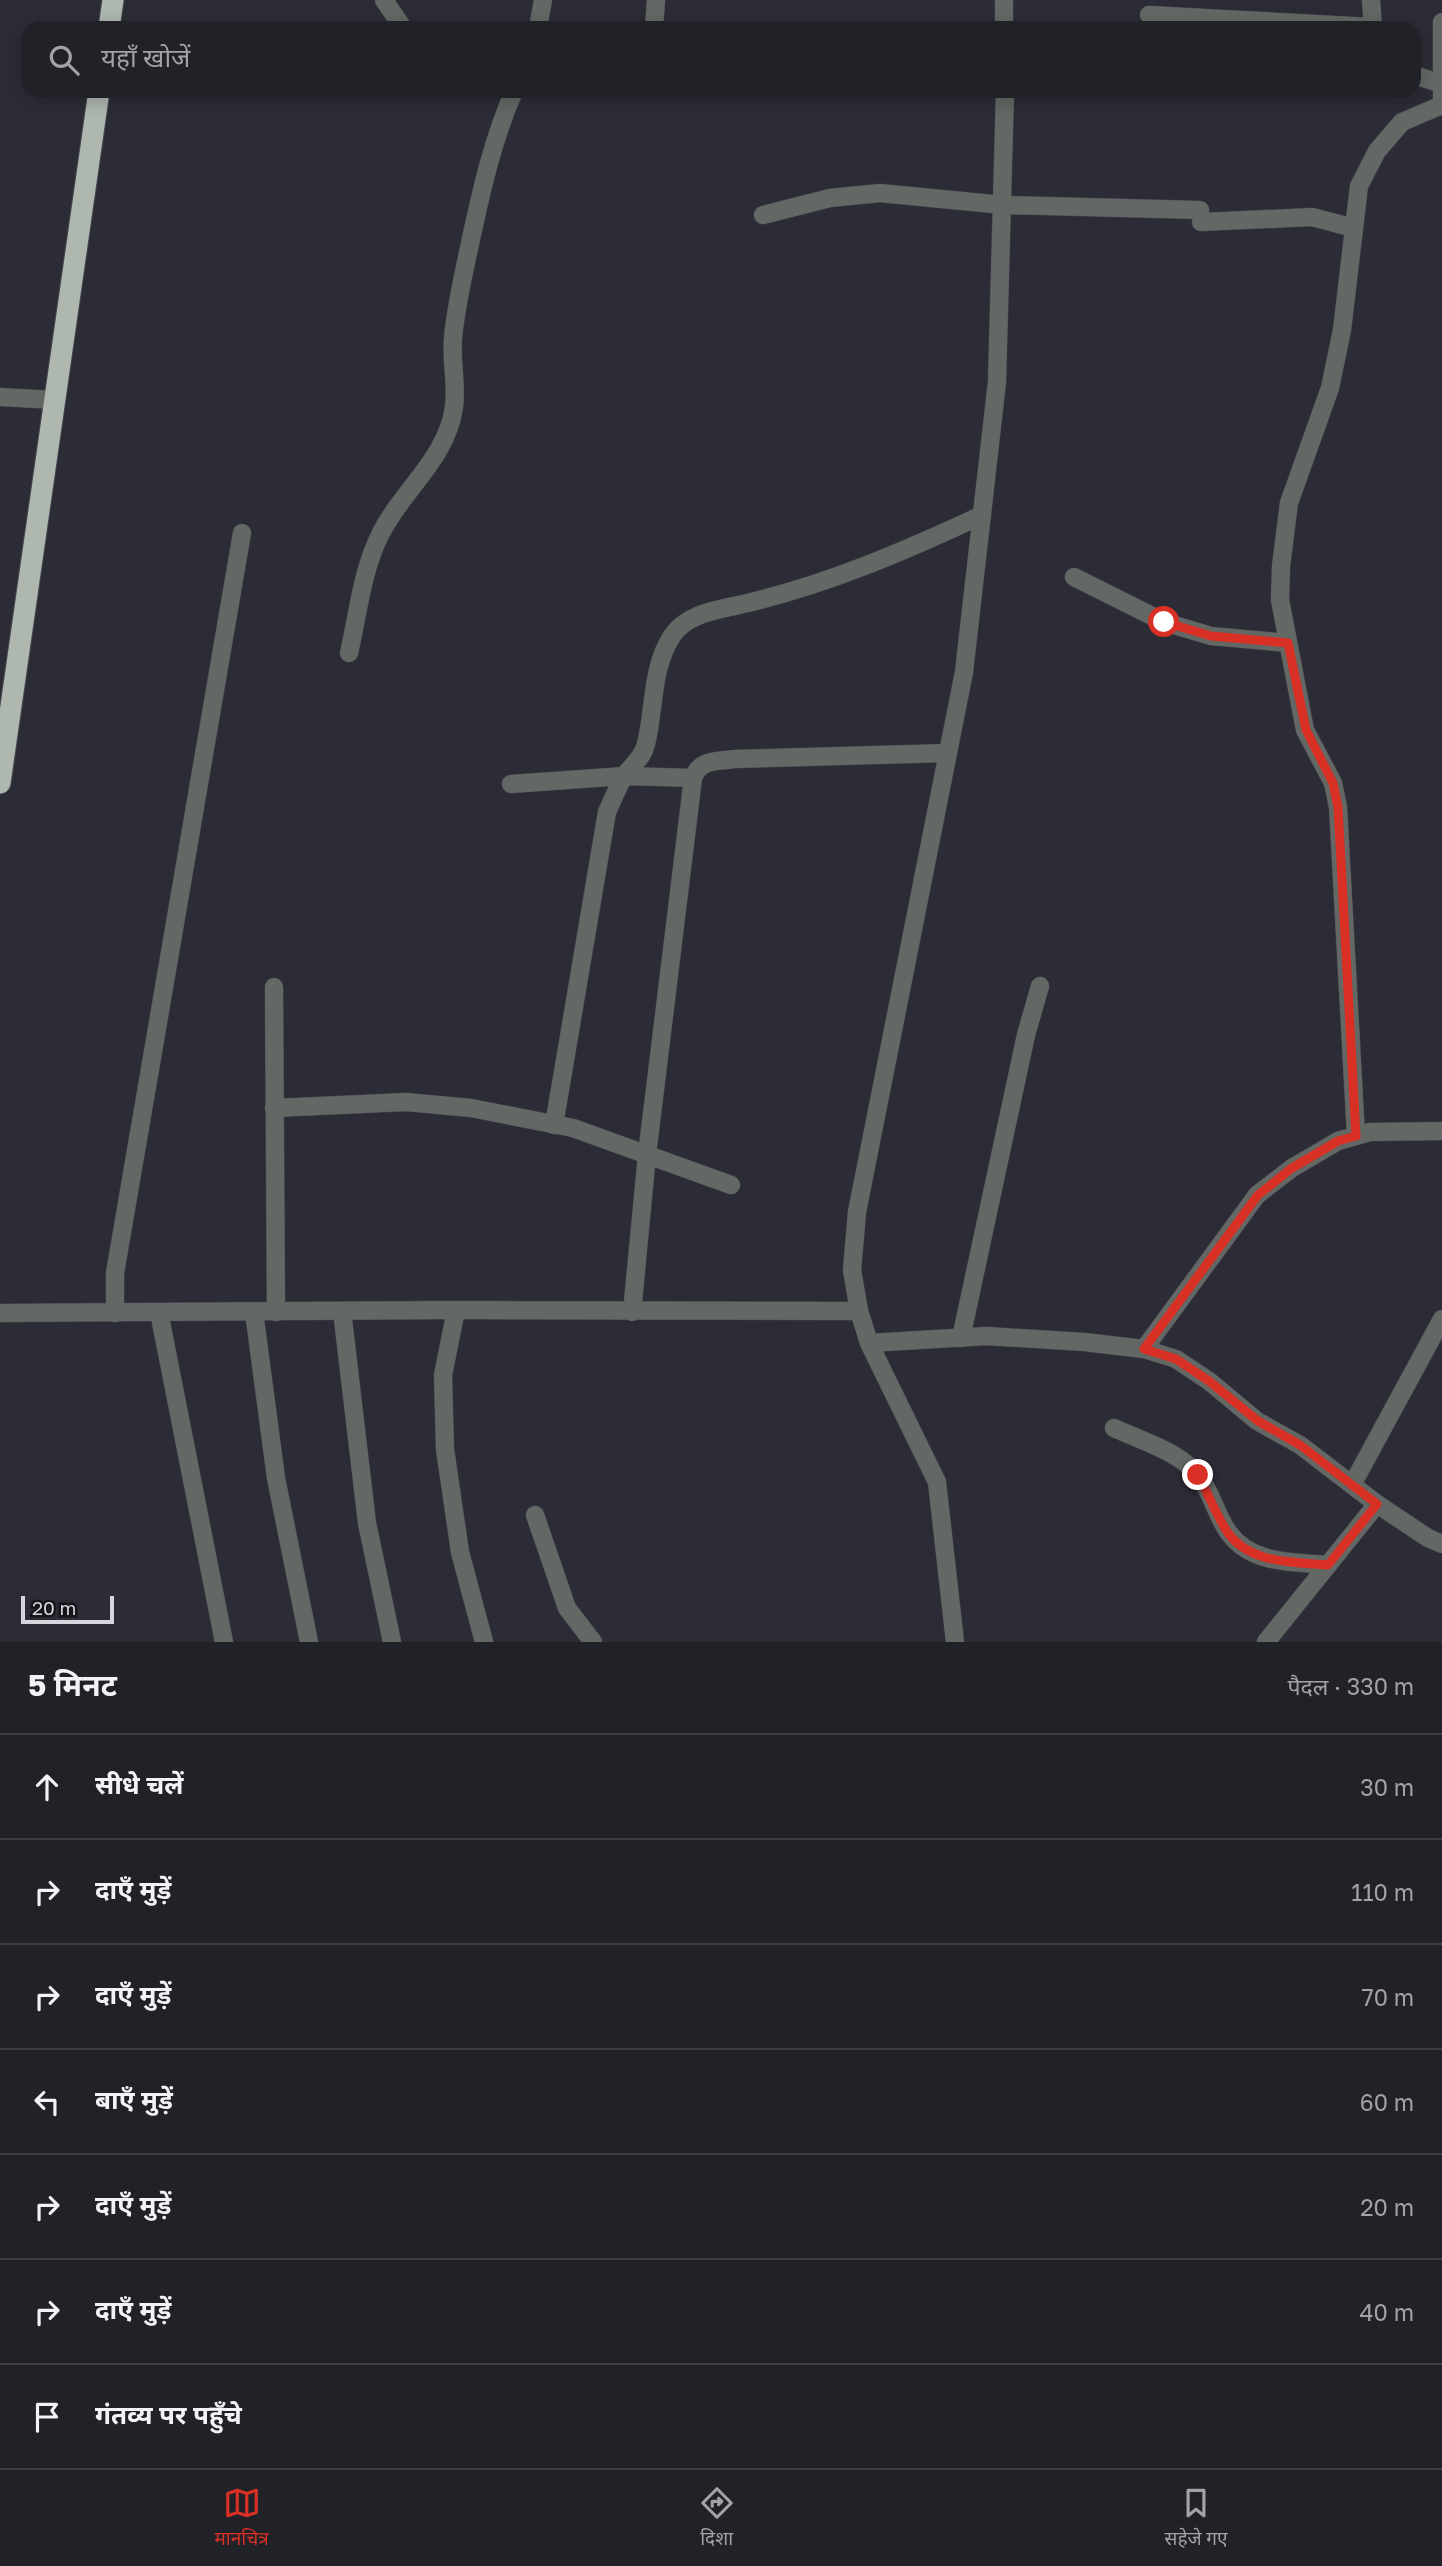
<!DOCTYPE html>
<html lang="hi">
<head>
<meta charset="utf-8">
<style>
  :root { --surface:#212128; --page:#292930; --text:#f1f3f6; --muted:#a2a3a8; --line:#3e3e45; --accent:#d93025 }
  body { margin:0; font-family:"Golos Text","Noto Sans Devanagari",sans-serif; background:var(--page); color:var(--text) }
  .scale { position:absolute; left:21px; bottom:18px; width:93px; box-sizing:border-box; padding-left:7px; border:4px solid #d6d6dd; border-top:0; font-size:19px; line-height:24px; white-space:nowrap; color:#d6d6dd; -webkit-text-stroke:5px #151519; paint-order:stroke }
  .stop { position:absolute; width:21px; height:21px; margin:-16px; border:5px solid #d93025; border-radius:50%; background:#fff }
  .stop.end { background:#d93025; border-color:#fff; box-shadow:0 2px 7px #0008 }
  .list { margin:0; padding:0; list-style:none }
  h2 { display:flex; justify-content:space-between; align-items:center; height:91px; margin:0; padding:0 28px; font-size:30px }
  h2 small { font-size:23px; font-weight:400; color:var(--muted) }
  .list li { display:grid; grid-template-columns:46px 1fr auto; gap:21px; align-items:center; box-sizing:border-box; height:105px; padding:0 28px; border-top:2px solid var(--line) }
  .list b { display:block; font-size:26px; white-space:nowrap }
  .list em { font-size:23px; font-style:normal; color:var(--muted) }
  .icon { flex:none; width:38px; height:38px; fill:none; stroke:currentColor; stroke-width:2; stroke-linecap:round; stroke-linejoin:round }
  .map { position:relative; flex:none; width:1442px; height:1642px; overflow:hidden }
  .search { position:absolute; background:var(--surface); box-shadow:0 4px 18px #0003; left:21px; right:21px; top:21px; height:77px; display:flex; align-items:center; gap:18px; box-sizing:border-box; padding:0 24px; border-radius:21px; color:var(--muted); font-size:26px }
  .sheet { height:826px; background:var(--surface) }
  nav { display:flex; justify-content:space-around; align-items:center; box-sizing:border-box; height:98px; border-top:2px solid var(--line); background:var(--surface); font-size:19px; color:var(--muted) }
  nav a { display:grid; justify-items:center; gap:4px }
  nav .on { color:var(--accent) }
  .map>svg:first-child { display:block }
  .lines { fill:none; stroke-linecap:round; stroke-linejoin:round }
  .minor-casing { stroke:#474751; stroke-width:19 }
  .highway-casing { stroke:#474751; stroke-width:23 }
  .minor { stroke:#636864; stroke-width:18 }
  .highway { stroke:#aeb8af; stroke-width:21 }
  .route { stroke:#d93025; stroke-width:9 }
</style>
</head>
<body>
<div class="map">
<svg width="1442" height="1642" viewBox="0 0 1442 1642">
  <rect width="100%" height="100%" fill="#2c2c36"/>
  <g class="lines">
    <g class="minor-casing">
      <g id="minor">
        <path d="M384,0L403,28"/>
        <path d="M1004,0V28"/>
        <path d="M1371,0L1373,28"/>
        <path d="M1149,15L1372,27"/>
        <path d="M538,28L543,0"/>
        <path d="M654,28L656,0"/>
        <path d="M1414,75L1442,84"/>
        <path d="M1442,105V22"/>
        <path d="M763,215L830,198L880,193L1003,205L1200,210"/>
        <path d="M1201,222L1312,217L1354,228"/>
        <path d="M0,397L55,400"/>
        <path d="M1074,577L1164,622L1211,636L1288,643"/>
        <path d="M349,653C358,614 362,571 380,535C401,491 447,459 454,407C457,385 451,361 453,338C456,305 464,272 471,239C482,188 493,139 514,91"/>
        <path d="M511,784L624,776L693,778"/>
        <path d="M274,987L276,1312"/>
        <path d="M274,1108L406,1102L471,1108L573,1128L731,1185"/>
        <path d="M554,1125L607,812C612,801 617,789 623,778C630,766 643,759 646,744C655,708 651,668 672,636C687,613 718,610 743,604C826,585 905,551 982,515"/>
        <path d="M1356,1136L1338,807L1333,783L1305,730L1280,600L1281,566L1289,503L1330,388L1342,330L1359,186L1377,151L1402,122L1442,105"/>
        <path d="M456,1310L443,1375L445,1449L460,1552L484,1642"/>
        <path d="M342,1311L367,1523L392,1642"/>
        <path d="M159,1312L224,1642"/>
        <path d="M254,1312L276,1478L309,1642"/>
        <path d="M632,1312L647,1155L693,778C700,759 716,762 734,759L947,753"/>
        <path d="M0,1313L456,1310L859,1311"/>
        <path d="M115,1313V1273L242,533"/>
        <path d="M961,1338L1026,1035L1040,986"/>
        <path d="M869,1343L987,1336L1084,1342L1144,1349L1176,1359L1209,1381L1257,1421L1300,1445L1377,1504L1428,1538L1442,1544"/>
        <path d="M1144,1349L1257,1195L1292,1168L1338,1141L1370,1132L1442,1131"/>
        <path d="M1114,1428C1142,1441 1178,1451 1198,1475C1212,1492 1216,1516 1229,1533C1251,1564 1293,1562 1328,1565"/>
        <path d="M1352,1485L1442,1319"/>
        <path d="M535,1515L567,1608L593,1642"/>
        <path d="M955,1642L937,1482L869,1343L859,1311L852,1270L857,1212L964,672L997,382L1005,91"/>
        <path d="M1266,1642L1377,1504"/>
      </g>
    </g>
    <g class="highway-casing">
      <g id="highway">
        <path d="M109,28L113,0"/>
        <path d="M0,783L99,91"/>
      </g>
    </g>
    <use href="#minor" class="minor"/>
    <use href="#highway" class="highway"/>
  </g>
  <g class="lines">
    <path class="route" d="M1164,622L1211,636L1288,643L1306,730L1333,783L1338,807L1356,1136L1338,1141L1292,1168L1258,1195L1144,1349L1176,1359L1209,1381L1258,1421L1300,1445L1377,1504L1328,1565C1293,1562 1251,1564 1228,1533C1217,1517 1208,1493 1198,1475"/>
  </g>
</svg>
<div class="scale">20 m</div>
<div class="stop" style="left:1164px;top:622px"></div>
<div class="stop end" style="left:1198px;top:1475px"></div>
<div class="search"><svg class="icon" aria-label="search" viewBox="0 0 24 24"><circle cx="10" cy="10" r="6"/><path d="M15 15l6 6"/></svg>यहाँ खोजें</div>
</div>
<section class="sheet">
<h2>5 मिनट<small>पैदल · 330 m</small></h2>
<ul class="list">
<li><svg class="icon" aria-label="ahead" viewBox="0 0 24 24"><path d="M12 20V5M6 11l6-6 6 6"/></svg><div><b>सीधे चलें</b></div><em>30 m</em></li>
<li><svg class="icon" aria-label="right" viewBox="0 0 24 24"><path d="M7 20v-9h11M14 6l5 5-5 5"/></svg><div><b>दाएँ मुड़ें</b></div><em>110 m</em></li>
<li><svg class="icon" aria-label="right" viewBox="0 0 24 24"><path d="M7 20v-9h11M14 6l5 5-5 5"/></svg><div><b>दाएँ मुड़ें</b></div><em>70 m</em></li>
<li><svg class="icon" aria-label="left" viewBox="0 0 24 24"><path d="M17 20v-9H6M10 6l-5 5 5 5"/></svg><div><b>बाएँ मुड़ें</b></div><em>60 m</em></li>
<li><svg class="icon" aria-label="right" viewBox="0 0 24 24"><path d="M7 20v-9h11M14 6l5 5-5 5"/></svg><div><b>दाएँ मुड़ें</b></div><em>20 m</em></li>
<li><svg class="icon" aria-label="right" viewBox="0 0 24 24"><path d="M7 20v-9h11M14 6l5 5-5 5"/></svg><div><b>दाएँ मुड़ें</b></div><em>40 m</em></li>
<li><svg class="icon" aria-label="arrive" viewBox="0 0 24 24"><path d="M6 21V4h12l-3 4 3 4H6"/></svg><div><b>गंतव्य पर पहुँचे</b></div></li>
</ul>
</section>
<nav>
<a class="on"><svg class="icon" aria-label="map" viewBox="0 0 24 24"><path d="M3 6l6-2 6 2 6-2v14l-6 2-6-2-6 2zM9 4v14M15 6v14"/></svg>मानचित्र</a>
<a><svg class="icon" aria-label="directions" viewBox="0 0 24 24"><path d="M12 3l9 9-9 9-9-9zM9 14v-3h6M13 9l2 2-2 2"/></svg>दिशा</a>
<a><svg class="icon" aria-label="saved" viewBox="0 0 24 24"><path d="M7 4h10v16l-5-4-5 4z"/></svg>सहेजे गए</a>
</nav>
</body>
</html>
